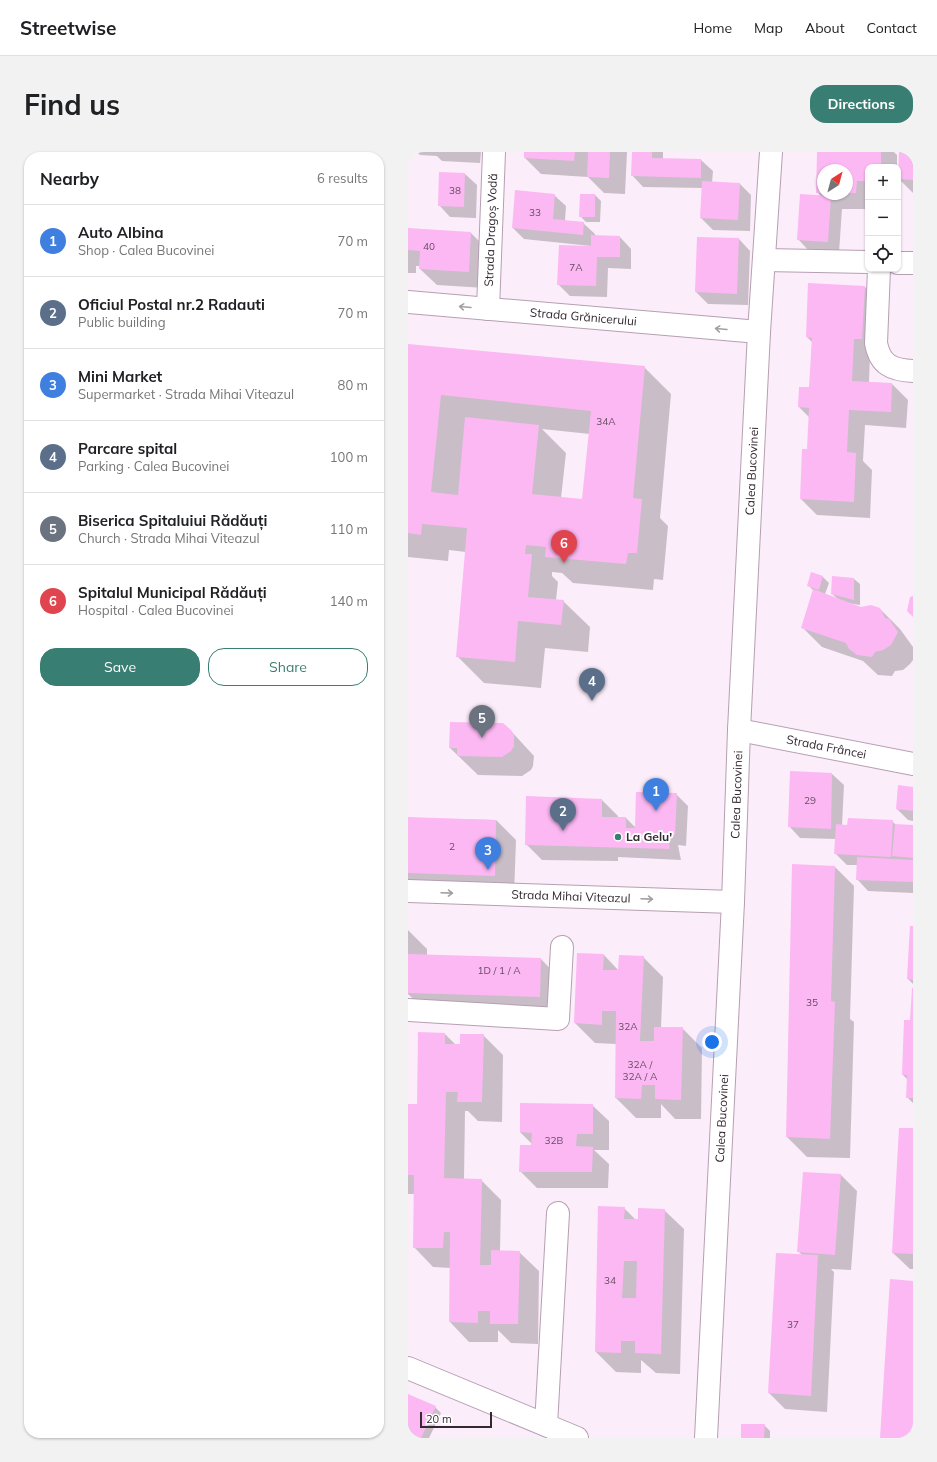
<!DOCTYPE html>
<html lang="en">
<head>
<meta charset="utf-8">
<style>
  :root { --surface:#fff; --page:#f2f2f2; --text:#202124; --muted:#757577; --line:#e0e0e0; --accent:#397e72 }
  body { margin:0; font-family:Mulish,sans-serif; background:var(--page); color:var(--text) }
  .controls { position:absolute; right:12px; top:12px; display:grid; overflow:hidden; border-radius:8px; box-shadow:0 1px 3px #0004 }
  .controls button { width:36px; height:36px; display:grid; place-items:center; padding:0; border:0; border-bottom:1px solid var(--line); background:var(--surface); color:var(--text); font:20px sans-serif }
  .compass { position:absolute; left:409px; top:12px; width:36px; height:36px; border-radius:50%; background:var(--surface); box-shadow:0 1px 3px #0004; rotate:36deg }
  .scale { position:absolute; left:12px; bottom:10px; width:72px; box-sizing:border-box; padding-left:4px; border:2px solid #322931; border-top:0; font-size:11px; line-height:14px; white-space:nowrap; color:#322931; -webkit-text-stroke:3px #fff; paint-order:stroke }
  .you { position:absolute; left:304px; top:890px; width:14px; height:14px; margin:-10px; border:3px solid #fff; border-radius:50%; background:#1a73e8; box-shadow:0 0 0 6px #1a73e833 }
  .badge { display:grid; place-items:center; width:26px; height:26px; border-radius:50%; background:var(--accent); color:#fff; font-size:13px; font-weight:700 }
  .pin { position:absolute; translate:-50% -33px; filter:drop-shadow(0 1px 2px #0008) }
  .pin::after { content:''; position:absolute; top:21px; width:14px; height:12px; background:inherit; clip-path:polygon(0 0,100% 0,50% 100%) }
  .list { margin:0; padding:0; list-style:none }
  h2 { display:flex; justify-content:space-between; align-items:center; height:52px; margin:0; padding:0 16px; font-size:17px }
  h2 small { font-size:13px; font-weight:400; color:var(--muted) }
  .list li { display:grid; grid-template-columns:26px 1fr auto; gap:12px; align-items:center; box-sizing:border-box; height:72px; padding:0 16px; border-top:1px solid var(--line) }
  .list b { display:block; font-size:15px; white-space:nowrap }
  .list p { margin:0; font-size:13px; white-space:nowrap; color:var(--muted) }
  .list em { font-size:13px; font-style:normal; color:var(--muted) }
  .actions { display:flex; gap:8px; padding:12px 16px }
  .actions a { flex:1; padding:9px 0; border:1px solid var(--accent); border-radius:16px; text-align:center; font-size:14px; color:var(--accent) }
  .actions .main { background:var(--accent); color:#fff }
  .icon { flex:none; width:22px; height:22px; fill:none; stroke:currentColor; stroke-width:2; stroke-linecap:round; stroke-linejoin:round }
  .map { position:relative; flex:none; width:505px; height:1286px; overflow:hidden; border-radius:16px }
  header { display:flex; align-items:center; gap:24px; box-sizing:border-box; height:56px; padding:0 20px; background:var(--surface); border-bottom:1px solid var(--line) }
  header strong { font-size:19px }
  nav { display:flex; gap:22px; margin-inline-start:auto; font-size:14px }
  .intro { display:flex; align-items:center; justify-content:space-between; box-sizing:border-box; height:96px; padding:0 24px }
  h1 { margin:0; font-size:28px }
  .button { padding:10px 18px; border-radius:16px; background:var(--accent); color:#fff; font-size:14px; font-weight:700 }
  main { display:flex; gap:24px; padding:0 24px }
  aside { flex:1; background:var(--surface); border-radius:16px; box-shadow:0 1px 3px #0004 }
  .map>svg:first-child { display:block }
  .shadow { fill:#0003; fill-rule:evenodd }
  .building { fill:#fcb8f3; fill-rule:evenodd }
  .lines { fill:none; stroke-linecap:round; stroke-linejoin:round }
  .minor-casing { stroke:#b69fb3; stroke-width:24 }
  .major-casing { stroke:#b69fb3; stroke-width:24 }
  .minor { stroke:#fff; stroke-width:22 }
  .major { stroke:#fff; stroke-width:22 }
  .oneway { stroke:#a39fa2 }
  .poi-dot { fill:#397e72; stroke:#fff; stroke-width:1.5 }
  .labels { text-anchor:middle; stroke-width:4; stroke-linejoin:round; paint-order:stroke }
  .number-label { font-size:10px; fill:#644d62 }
  .street-label { font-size:12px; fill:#322931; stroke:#fff }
  .poi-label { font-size:12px; font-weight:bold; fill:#322931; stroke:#fff; text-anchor:start }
</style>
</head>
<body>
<header>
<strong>Streetwise</strong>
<nav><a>Home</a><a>Map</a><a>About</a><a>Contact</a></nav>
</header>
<div class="intro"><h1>Find us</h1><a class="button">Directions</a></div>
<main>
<aside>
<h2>Nearby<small>6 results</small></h2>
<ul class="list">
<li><span class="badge" style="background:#3f7fe0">1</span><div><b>Auto Albina</b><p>Shop · Calea Bucovinei</p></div><em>70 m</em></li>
<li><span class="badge" style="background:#5c6f8a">2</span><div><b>Oficiul Postal nr.2 Radauti</b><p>Public building</p></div><em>70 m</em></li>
<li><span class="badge" style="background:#3f7fe0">3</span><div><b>Mini Market</b><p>Supermarket · Strada Mihai Viteazul</p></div><em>80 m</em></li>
<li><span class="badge" style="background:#5c6f8a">4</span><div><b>Parcare spital</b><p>Parking · Calea Bucovinei</p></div><em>100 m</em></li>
<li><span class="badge" style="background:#6b7280">5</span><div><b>Biserica Spitaluiui Rădăuți</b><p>Church · Strada Mihai Viteazul</p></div><em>110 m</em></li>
<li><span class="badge" style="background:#e0444e">6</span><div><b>Spitalul Municipal Rădăuți</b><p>Hospital · Calea Bucovinei</p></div><em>140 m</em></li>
</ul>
<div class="actions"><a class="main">Save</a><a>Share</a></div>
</aside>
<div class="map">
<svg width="505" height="1286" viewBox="0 0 505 1286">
  <rect width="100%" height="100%" fill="#fcedfa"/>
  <g class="shadow">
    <path d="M9,0H73L72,11L34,9L29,4L12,3Z"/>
    <path d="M117,0H219L217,42L196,41L180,25L133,22L117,6Z"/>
    <path d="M225,0H255V7L293,8L305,19L304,31L332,32L343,43L342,79L305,78L293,66L295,36L235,35L224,23Z"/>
    <path d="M410,0H486L489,3V15H460V57H434L431,101L401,99L390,87L414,45L409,40ZM415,18H439V42H415Z"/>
    <path d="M492,0H505V41L491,27Z"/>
    <path d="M32,21L57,22L69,33L68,66L42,65L31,53Z"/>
    <path d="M146,43L158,54L157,69L175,71L187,82V84L212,85L223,97V117L200,116L199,145L162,144L150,132L183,94L116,87L105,76Z"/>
    <path d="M187,43L193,49L192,70H178L172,64Z"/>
    <path d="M0,77L63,81L79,97L77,136L29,133L12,117L13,114H8V121H0Z"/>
    <path d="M331,87L342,99L340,153L300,152L288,140Z"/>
    <path d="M457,135L473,151L462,202L461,231L484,232L500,248L498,276L457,273L455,309L464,318L462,366L409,363L393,347L400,298L402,266L391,255L402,236L404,190L399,185Z"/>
    <path d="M0,193L236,215L263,242L252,366L260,374L255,428L246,427L245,438L165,431L154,421L144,420V424L150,430L148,448L155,449L182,475L180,500L137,496L133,536L76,531L49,504L58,400L41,398L40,409L0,405ZM134,277L182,282L175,348L153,346L158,301Z"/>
    <path d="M404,421L415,425L421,431L417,442L430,447L424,442L446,427L452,432V453L440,451L453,456L472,457L492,477L505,495V508L502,512L495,518L487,519L484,524L470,523L455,509L414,495L394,475L406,439L400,433Z"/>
    <path d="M103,579L126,604L125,614L123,618L114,624L70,623L42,596Z"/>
    <path d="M383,620L424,622L436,633L434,674L484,669L488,673L505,674V741L460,739L449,727V713H439L427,701L428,687L392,686L381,674Z"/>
    <path d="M505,636V669L500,668L489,657Z"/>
    <path d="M268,642L280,654L278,694L270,693L273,708L210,705V709L134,708L118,692L194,648L210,664V666H218L228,676Z"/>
    <path d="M0,666L88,668L108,688L106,743L0,740Z"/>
    <path d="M427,715L446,734L442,867L446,870L442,1006L399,1005L379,985Z"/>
    <path d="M505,775V832L500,827Z"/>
    <path d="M0,778L19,797V804L133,807L152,827L151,864L19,860L0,842Z"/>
    <path d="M196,803L211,819L235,805L255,825L253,876H274L294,896L293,967H267L253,952V966H228L208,946V892L187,891L167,871Z"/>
    <path d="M505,834V951L499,945L500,928L495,923L503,870Z"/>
    <path d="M37,882L48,893H53L75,883L95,903L94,970L70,969L60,959H57L56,1027L73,1028L93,1048L92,1099L111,1100L131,1119L130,1192L103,1191L90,1178V1190H61L42,1170L43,1116L25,1115L6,1095L7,1042H0V953H10Z"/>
    <path d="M184,953L201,969V998H186L201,1012L200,1036H129L112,1019L124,992L112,980Z"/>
    <path d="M505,977V1117H502L485,1101Z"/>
    <path d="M433,1023L449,1039L443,1118L423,1117L426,1120L419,1260L377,1257L361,1241L394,1103L390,1099Z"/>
    <path d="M216,1056L228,1068L256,1058L276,1077L272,1222L248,1221L233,1208V1221L208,1220L188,1200Z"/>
    <path d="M0,1243L27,1255L33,1261L21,1286H0Z"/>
    <path d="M356,1273L362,1279V1286H334Z"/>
  </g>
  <g class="building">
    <path d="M116,0H167L166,9L116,6Z"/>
    <path d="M180,0H202L201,26L179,25Z"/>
    <path d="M224,0H244V6L293,7V26L223,24Z"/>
    <path d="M409,0H473V15H460V29H449L448,41H439V18H415V41H408Z"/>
    <path d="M491,0H505V28L490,27Z"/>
    <path d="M31,20L57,21L56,55L30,54Z"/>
    <path d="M294,29L332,31L330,68L292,66Z"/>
    <path d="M107,38L147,42L145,67L176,70L175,83L104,76Z"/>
    <path d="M172,42H187V65H171Z"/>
    <path d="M392,42L423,44L420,90L389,88Z"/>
    <path d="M0,76L63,80L61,120L11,117L12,99L0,98Z"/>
    <path d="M183,83L212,84V105H189L188,134L149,133L151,93L183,94Z"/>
    <path d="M289,85L331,86L329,142L287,140Z"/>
    <path d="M400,131L457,134L454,187H446L444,229L484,231L483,260L441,258L439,300L448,301L446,350L392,347L394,297H399L401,256L390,255L391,235H401L404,186L398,185Z"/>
    <path d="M0,192L237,214L225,346L234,347L229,401H220L218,412L137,405L138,395L118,393L117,402H124L120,445L156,448L153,473L110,469L107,510L48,505L59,376L14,372L13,383L0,381ZM33,243L183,259L174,347L124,342L131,273L57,265L50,343L23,340Z"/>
    <path d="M403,420L415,424L411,438L399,434Z"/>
    <path d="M424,424L446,426V448L423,442Z"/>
    <path d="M405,437L453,455L463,453L472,456L477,466L481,467L490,480L483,493L475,498L467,500L464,505L449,503L441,497L438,491L393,476Z"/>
    <path d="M505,444V465L499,459L502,445Z"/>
    <path d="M42,570L95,571L103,578L106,583V594L103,599L94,605L49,604V596H41Z"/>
    <path d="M382,619L424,621L423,677L380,675Z"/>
    <path d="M490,633L505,635V659L488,657Z"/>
    <path d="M228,640L269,641L267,683L259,682L262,697L117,693L118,644L194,647V665H218V676H227Z"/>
    <path d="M0,665L88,668L87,724L0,721Z"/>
    <path d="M440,666L485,668L483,705L426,702L428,672L439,673Z"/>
    <path d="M487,672L505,673V706L484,704Z"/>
    <path d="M449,705L505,708V730L448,728Z"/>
    <path d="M384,712L427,714L423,849L427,850L422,987L378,985Z"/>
    <path d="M502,774H505V828L499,827Z"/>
    <path d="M169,801L196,802L195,818H210L211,803L236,804L232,889H246V875H275L273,948L247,947V933H234L233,947L207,946L208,859H194V873L166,871Z"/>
    <path d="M0,802L133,806L132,845L0,841Z"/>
    <path d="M504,836H505V946H498L499,923H494L496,868H502Z"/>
    <path d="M10,880L37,881V892H52V882H76L74,950H49L50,940H38L36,1026L74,1027L72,1113H83V1098L112,1099L110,1172H82V1159H70V1171L41,1170L42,1080H36L35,1096H5L6,1023H0V952H9Z"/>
    <path d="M112,951L185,952V982H169L168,994L185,995L184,1020H111L112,993H123L124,981L112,980Z"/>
    <path d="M491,976H505V1102L484,1101Z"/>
    <path d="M395,1020L433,1022L427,1103L389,1100Z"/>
    <path d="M190,1054L217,1055L216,1067H230V1056L257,1057L253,1202L227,1201V1189H213V1201L187,1200ZM216,1109H229L228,1146H214Z"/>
    <path d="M368,1101L410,1103L403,1244L360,1241Z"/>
    <path d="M482,1127L505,1129V1286H472Z"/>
    <path d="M0,1242L28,1254L13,1286H0Z"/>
    <path d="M333,1272H357L356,1286H333Z"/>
  </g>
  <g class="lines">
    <g class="minor-casing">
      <g id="minor">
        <path d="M357,108L460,110"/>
        <path d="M490,111H505"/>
        <path d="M471,117L468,191C472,213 484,218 505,219"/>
        <path id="s1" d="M0,150L351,180"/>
        <path id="s2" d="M80,157L86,0"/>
        <path id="s3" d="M331,578L505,612"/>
        <path id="s4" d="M0,739L325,750"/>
        <path d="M0,858L150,867L154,795"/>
        <path d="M0,1216L169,1286"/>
        <path d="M138,1273L150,1061"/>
      </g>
    </g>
    <g class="major-casing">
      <g id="major">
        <path id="s5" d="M298,1286L325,750L331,578L351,180L363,0"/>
      </g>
    </g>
    <use href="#minor" class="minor"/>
    <use href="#major" class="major"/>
  </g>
  <defs><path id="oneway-shaft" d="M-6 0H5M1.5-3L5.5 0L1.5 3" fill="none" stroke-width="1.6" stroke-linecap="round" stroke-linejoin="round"/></defs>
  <g class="oneway">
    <use href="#oneway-shaft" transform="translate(57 155) rotate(-175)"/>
    <use href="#oneway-shaft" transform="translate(313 177) rotate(-175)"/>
    <use href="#oneway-shaft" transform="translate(39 741) rotate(2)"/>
    <use href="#oneway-shaft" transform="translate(239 747) rotate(2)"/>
  </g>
  <circle class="poi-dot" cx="210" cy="685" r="4"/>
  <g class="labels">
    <g class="number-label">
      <text x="47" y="42">38</text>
      <text x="127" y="64">33</text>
      <text x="21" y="98">40</text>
      <text x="168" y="119">7A</text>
      <text x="198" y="273">34A</text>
      <text x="402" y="652">29</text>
      <text x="44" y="698">2</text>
      <text x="91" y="822">1D / 1 / A</text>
      <text x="404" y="854">35</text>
      <text x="220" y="878">32A</text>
      <text x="232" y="916">32A /<tspan x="232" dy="12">32A / A</tspan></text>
      <text x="146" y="992">32B</text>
      <text x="202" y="1132">34</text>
      <text x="385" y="1176">37</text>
    </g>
    <g class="street-label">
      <text dy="4" stroke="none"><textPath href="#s2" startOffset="79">Strada Dragoș Vodă</textPath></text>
      <text dy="4" stroke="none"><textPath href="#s1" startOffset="176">Strada Grănicerului</textPath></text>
      <text dy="4" stroke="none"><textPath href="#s5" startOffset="968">Calea Bucovinei</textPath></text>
      <text dy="4" stroke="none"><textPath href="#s3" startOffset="89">Strada Frâncei</textPath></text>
      <text dy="4" stroke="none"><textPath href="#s5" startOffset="644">Calea Bucovinei</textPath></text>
      <text dy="4" stroke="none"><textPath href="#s4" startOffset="163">Strada Mihai Viteazul</textPath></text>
      <text dy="4" stroke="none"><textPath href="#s5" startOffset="320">Calea Bucovinei</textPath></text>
    </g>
    <g class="poi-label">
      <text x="218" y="689">La Gelu'</text>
    </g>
  </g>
</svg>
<div class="controls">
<button>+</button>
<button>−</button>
<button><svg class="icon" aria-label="locate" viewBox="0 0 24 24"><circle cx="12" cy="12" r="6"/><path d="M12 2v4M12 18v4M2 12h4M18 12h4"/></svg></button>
</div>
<svg class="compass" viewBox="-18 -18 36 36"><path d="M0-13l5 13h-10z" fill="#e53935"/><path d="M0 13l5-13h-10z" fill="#757577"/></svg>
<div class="scale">20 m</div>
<div class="you"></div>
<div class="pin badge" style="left:248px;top:659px;background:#3f7fe0">1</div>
<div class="pin badge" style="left:155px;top:679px;background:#5c6f8a">2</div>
<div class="pin badge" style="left:80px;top:718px;background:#3f7fe0">3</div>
<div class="pin badge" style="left:184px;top:549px;background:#5c6f8a">4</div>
<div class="pin badge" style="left:74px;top:586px;background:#6b7280">5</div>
<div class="pin badge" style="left:156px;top:411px;background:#e0444e">6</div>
</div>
</main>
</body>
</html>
